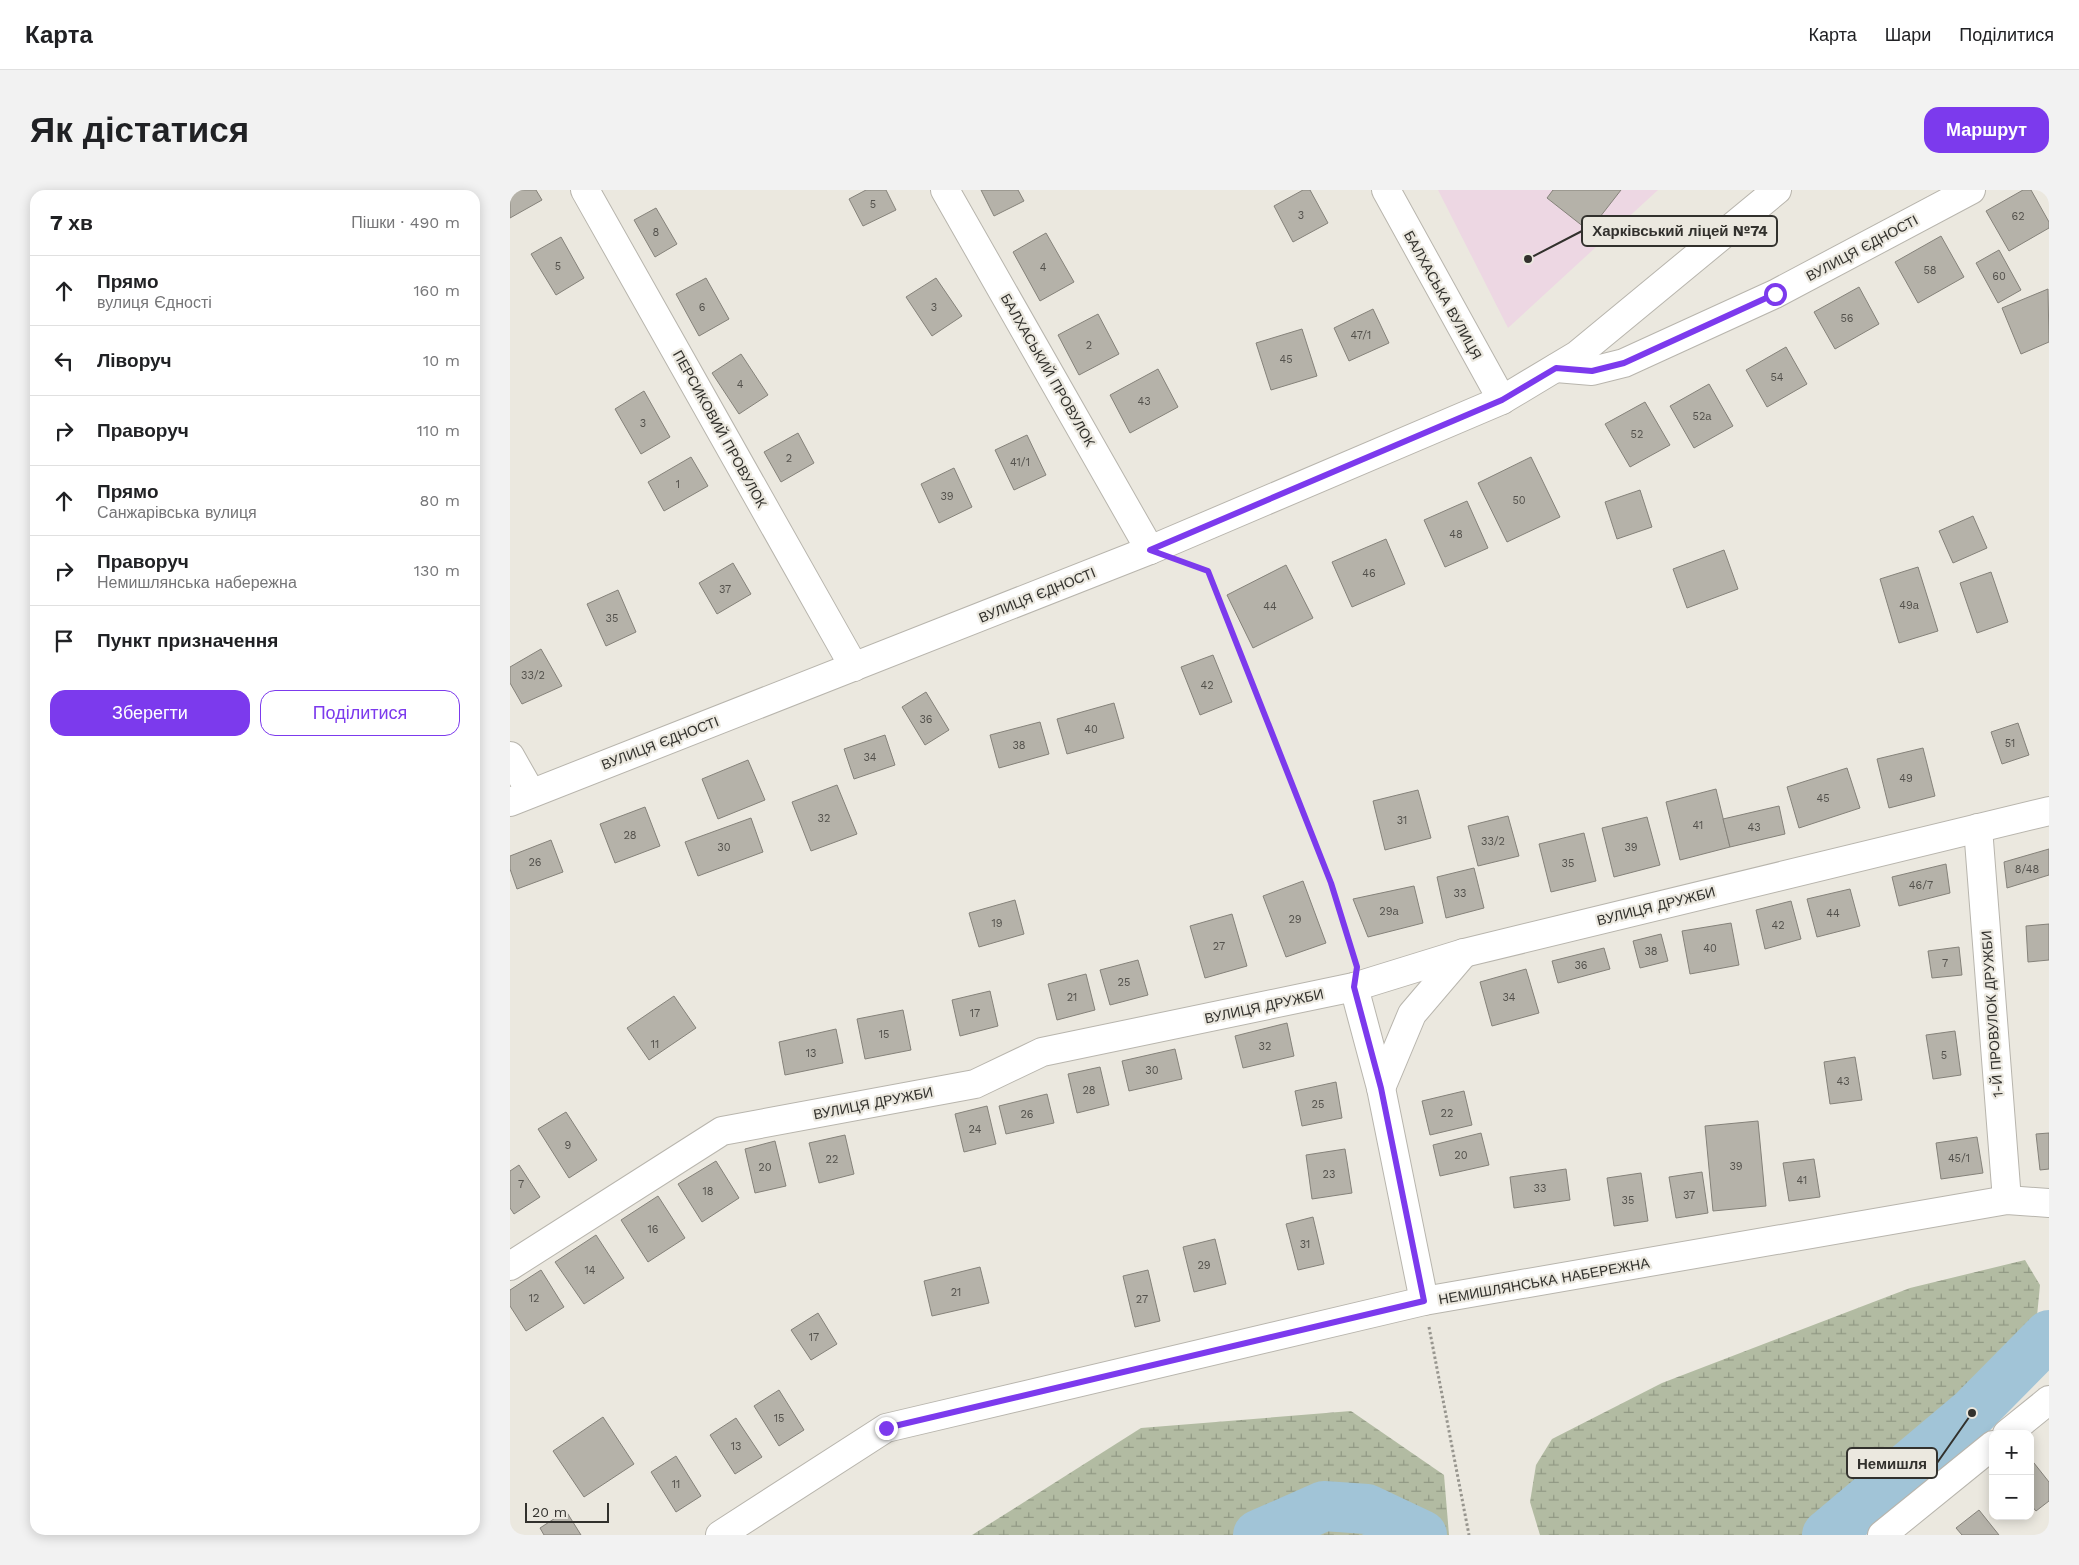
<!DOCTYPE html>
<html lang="uk">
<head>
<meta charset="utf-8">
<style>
  :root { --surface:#fff; --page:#f2f2f2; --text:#202124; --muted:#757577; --line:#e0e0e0; --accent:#7c3aed }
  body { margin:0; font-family:"Work Sans",sans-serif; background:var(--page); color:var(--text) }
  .controls { position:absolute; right:15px; bottom:15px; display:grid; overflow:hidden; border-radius:10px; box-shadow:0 2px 12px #0003 }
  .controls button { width:45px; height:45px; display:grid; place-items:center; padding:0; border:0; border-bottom:1px solid var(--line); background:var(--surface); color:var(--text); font:25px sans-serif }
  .scale { position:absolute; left:15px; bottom:12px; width:84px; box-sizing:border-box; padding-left:5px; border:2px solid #32312d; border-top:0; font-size:14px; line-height:18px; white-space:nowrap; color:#32312d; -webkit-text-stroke:4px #ebe8df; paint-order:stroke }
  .stop { position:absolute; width:15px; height:15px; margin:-11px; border:4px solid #7c3aed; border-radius:50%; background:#fff }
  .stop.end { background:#7c3aed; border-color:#fff; box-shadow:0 1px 5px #0008 }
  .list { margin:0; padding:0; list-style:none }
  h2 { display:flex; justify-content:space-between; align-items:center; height:65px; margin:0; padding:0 20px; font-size:21px }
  h2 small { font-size:16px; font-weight:400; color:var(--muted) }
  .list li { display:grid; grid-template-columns:32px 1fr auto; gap:15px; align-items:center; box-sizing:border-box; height:70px; padding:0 20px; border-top:1px solid var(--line) }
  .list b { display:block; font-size:19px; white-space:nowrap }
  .list p { margin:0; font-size:16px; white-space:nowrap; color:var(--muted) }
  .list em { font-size:16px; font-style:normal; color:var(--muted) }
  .actions { display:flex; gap:10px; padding:15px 20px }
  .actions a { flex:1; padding:11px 0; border:1px solid var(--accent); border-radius:15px; text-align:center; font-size:18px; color:var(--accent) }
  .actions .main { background:var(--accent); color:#fff }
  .icon { flex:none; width:28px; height:28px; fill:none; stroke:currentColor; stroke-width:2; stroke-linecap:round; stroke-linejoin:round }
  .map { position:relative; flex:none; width:1539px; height:1345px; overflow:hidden; border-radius:15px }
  header { display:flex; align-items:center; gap:30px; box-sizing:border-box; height:70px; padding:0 25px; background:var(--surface); border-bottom:1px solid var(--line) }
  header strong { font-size:24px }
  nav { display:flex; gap:28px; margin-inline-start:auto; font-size:18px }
  .intro { display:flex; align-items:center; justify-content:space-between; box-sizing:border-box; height:120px; padding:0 30px }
  h1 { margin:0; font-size:35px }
  .button { padding:12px 22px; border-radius:15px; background:var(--accent); color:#fff; font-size:18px; font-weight:700 }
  main { display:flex; gap:30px; padding:0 30px }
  aside { flex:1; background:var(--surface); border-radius:15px; box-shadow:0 2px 12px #0003 }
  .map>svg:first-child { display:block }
  .education { fill:#edd7e3 }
  .wetland { fill:url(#wetland-marsh) }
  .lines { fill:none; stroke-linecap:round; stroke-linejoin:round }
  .river { stroke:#a1c4d7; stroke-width:50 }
  .building { fill:#b5b2a9; stroke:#85827a }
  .minor-casing { stroke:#b8b5ad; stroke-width:30 }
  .tertiary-casing { stroke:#b8b5ad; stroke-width:30 }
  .secondary-casing { stroke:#b8b5ad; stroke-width:30 }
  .path { stroke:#97958e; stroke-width:3; stroke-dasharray:2.5 2.5; stroke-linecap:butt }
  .minor { stroke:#fff; stroke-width:28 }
  .tertiary { stroke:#fff; stroke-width:28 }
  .secondary { stroke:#fff; stroke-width:28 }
  .route { stroke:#7c3aed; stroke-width:6 }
  .labels { text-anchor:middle; stroke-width:4.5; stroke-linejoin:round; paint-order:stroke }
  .number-label { font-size:11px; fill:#53514c }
  .street-label { font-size:14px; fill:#32312d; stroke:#ebe8df }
  .leader { fill:none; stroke:#32312d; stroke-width:2 }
  .callout-dot { fill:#32312d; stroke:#ebe8df; stroke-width:2 }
  .callout { fill:#ebe8df; stroke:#32312d; stroke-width:2 }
  .callout-label { font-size:15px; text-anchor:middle; font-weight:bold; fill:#32312d }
</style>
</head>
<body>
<header>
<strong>Карта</strong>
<nav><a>Карта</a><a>Шари</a><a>Поділитися</a></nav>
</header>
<div class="intro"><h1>Як дістатися</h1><a class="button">Маршрут</a></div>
<main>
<aside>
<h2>7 хв<small>Пішки · 490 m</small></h2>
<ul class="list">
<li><svg class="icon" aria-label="ahead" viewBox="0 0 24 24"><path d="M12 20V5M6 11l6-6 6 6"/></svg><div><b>Прямо</b><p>вулиця Єдності</p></div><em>160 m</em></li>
<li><svg class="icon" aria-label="left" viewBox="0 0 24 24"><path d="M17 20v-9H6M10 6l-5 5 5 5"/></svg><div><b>Ліворуч</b></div><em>10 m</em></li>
<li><svg class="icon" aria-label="right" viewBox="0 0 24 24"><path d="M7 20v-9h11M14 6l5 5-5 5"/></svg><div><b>Праворуч</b></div><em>110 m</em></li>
<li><svg class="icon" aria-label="ahead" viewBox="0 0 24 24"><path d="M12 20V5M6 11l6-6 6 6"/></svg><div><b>Прямо</b><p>Санжарівська вулиця</p></div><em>80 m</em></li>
<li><svg class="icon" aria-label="right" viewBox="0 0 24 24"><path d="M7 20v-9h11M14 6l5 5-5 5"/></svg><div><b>Праворуч</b><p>Немишлянська набережна</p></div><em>130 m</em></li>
<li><svg class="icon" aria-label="arrive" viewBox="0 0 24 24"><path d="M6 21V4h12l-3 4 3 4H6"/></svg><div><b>Пункт призначення</b></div></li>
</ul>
<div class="actions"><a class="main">Зберегти</a><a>Поділитися</a></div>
</aside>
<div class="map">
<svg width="1539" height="1345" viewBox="0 0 1539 1345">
  <defs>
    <pattern id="wetland-marsh" width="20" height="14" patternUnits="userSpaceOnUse" patternTransform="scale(1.25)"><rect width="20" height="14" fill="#b2bba2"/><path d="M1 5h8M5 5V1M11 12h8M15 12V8" fill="none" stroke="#919984"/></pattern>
  </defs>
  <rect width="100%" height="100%" fill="#ebe8df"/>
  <path class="education" d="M928,0H1148L998,138Z"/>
  <g class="wetland">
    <path d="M1515,1070L1530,1095L1521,1188L1338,1345H1030L1020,1312L1026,1275L1042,1249L1152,1193L1400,1098Z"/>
    <path d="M841,1221L934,1285L939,1345H462L631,1238Z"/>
  </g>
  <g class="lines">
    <g class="river">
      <path d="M748,1345L814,1316L857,1319L912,1345"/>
      <path d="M1317,1345L1462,1223L1539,1145"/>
    </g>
  </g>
  <g class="building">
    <path d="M0,0H26L32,10L0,28Z"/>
    <path d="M356,0H376L386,20L353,36L339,9Z"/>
    <path d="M471,0H508L514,11L484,26Z"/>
    <path d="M793,0H800L818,33L783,52L764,16Z"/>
    <path d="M1043,0H1111L1079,41L1037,8Z"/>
    <path d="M1513,0H1521L1539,32V38L1499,61L1476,21Z"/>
    <path d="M146,18L167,54L145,67L124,30Z"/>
    <path d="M536,43L564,92L530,111L503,62Z"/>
    <path d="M1431,46L1454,87L1408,113L1385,72Z"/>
    <path d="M51,47L74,88L46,105L21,64Z"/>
    <path d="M1489,60L1511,100L1488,113L1466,73Z"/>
    <path d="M196,88L219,129L189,146L166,104Z"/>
    <path d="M426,88L452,126L422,146L396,107Z"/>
    <path d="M1349,97L1369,134L1325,159L1304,122Z"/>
    <path d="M1538,99L1539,152L1511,164L1492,118Z"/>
    <path d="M863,119L879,153L839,171L824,138Z"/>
    <path d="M588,124L609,164L569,185L548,145Z"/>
    <path d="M792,139L807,186L761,200L746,153Z"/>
    <path d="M1276,157L1297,194L1257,217L1236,180Z"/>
    <path d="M231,164L258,205L229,224L202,183Z"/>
    <path d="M648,179L668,217L620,243L600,205Z"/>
    <path d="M1199,194L1223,236L1184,258L1160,216Z"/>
    <path d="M134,201L160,247L131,264L105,219Z"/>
    <path d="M1135,212L1160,255L1120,277L1095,234Z"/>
    <path d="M288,243L304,273L271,292L254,262Z"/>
    <path d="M517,245L536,285L504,300L485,260Z"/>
    <path d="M181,267L198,296L154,321L138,292Z"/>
    <path d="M1021,267L1050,327L997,352L968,293Z"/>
    <path d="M444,278L462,317L429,333L411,294Z"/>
    <path d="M1130,300L1142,337L1107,349L1095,312Z"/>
    <path d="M957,311L978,358L935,377L914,330Z"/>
    <path d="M1463,326L1477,358L1443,373L1429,341Z"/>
    <path d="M876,349L895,394L842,417L822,372Z"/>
    <path d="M1214,360L1228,399L1177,418L1163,379Z"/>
    <path d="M223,373L241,404L207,424L189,393Z"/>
    <path d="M776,375L803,428L743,458L717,405Z"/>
    <path d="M1408,377L1428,441L1389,453L1370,389Z"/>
    <path d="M1481,382L1498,432L1467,443L1450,393Z"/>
    <path d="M108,400L126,442L96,456L77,414Z"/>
    <path d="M31,459L52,496L12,514L0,493V477Z"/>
    <path d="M703,465L722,512L690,525L671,477Z"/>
    <path d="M416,502L439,540L415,555L392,517Z"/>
    <path d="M604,513L614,548L557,564L547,529Z"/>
    <path d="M530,532L539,564L489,578L480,545Z"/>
    <path d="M1508,533L1519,565L1492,574L1481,542Z"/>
    <path d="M375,545L385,575L344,589L334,559Z"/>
    <path d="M1413,558L1425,606L1379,618L1367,569Z"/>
    <path d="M238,570L255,610L208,629L192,589Z"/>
    <path d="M1337,578L1350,618L1289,638L1277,597Z"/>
    <path d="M327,595L347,644L301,661L282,612Z"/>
    <path d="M1206,599L1220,657L1170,670L1156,612Z"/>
    <path d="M908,600L921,648L875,660L863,611Z"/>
    <path d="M1269,616L1275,644L1220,657L1213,629Z"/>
    <path d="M135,617L150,656L105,673L90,634Z"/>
    <path d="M998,626L1009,666L968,676L958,636Z"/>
    <path d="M1137,627L1150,675L1104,687L1092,638Z"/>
    <path d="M241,628L253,662L188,686L175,652Z"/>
    <path d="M1074,643L1086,691L1041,702L1029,654Z"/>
    <path d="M41,650L53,682L7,699L0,679V666Z"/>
    <path d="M1539,659V685L1497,698L1494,672Z"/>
    <path d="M1436,674L1440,703L1389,716L1382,687Z"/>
    <path d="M964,678L974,718L936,728L927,687Z"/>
    <path d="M793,691L816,753L776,767L753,706Z"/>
    <path d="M904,696L913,733L858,747L843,709Z"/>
    <path d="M1340,699L1350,736L1307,747L1297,709Z"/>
    <path d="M505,710L514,744L469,757L459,723Z"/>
    <path d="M1281,711L1291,749L1255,759L1246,720Z"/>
    <path d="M722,724L737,776L695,788L680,736Z"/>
    <path d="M1221,733L1229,775L1180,784L1172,741Z"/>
    <path d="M1539,734V770L1518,772L1516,736Z"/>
    <path d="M1151,744L1158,771L1130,778L1123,751Z"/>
    <path d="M1449,757L1452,785L1422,788L1418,761Z"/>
    <path d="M1094,758L1100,779L1048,793L1042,771Z"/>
    <path d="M628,770L638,805L600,815L590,780Z"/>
    <path d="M1016,779L1029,823L982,836L970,792Z"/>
    <path d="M576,784L585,820L547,830L538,794Z"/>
    <path d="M480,801L488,836L450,846L442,810Z"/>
    <path d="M164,806L186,838L139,870L117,838Z"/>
    <path d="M393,820L401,860L355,869L347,829Z"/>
    <path d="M777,833L784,866L733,878L725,846Z"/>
    <path d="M326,839L333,873L275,885L269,852Z"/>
    <path d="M1445,841L1451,885L1423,889L1416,845Z"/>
    <path d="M665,859L672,889L619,901L612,871Z"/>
    <path d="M1345,867L1352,910L1320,914L1314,872Z"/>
    <path d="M590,877L599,915L567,923L558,884Z"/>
    <path d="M826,892L832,928L792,936L785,901Z"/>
    <path d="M954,901L962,935L920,945L912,911Z"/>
    <path d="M537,904L544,933L496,944L489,916Z"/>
    <path d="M477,916L486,954L454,962L445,924Z"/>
    <path d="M56,922L87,970L59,988L28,939Z"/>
    <path d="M1248,931L1256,1016L1203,1021L1195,936Z"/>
    <path d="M971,943L979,975L930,986L923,955Z"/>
    <path d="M1539,943V979L1530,980L1526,944Z"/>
    <path d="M335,945L344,984L309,993L299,953Z"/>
    <path d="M1467,947L1473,983L1431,989L1426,953Z"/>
    <path d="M265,951L276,996L245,1003L235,959Z"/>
    <path d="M835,959L842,1003L802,1009L796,965Z"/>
    <path d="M1304,969L1310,1007L1279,1011L1273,973Z"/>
    <path d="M206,971L229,1008L192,1032L168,994Z"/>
    <path d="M9,975L30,1007L4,1024L0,1018V981Z"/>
    <path d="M1056,979L1060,1010L1004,1018L1000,987Z"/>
    <path d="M1192,982L1198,1023L1166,1028L1159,987Z"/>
    <path d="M1131,983L1138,1031L1104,1036L1097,988Z"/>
    <path d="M148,1006L175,1048L138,1072L111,1030Z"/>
    <path d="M803,1027L814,1074L788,1080L776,1034Z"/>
    <path d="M86,1045L114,1088L74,1114L45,1072Z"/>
    <path d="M705,1049L716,1094L684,1102L673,1057Z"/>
    <path d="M470,1077L479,1113L422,1126L414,1091Z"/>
    <path d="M31,1080L54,1117L16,1141L0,1116V1100Z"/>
    <path d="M638,1080L650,1131L625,1137L613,1086Z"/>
    <path d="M308,1123L327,1154L301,1170L281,1140Z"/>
    <path d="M269,1200L294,1240L269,1256L244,1216Z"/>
    <path d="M93,1227L124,1274L74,1307L43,1261Z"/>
    <path d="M226,1228L252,1267L225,1284L200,1245Z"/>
    <path d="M166,1266L191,1306L166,1322L141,1282Z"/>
    <path d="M1520,1268L1539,1292V1311L1526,1321L1520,1314Z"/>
    <path d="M1469,1320L1489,1345H1452L1446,1338Z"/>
    <path d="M56,1321L71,1345H34L30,1338Z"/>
  </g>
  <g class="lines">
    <g class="minor-casing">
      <g id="minor">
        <path d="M75,0L344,477"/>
        <path d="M435,0L640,360"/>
        <path d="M876,0L992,210"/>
        <path d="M1046,178L1082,181L1114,173L1265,104L1461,0"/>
        <path d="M1468,638L1497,1010"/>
        <path d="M844,797L871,898L914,1111"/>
        <path d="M871,898L902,824L954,763"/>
        <path d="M0,1076L212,941L465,894L532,862L844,797L954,763L1539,621"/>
        <path d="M1497,1244L1539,1210"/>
        <path d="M210,1345L376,1238L914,1111L1497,1010L1539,1013"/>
        <path d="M1372,1345L1483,1255"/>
      </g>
    </g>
    <g class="tertiary-casing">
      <path id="tertiary" d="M0,566L21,603"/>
    </g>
    <g class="secondary-casing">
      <path id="secondary" d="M0,612L640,360L992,210L1067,165L1267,0"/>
    </g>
    <g class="path">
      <path d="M678,374L698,381L821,693L845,769"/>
      <path d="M919,1137L959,1345"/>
    </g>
    <use href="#minor" class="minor"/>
    <use href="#tertiary" class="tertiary"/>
    <use href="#secondary" class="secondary"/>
  </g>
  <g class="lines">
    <path class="route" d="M376,1238L914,1111L871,898L844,797L847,777L821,693L698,381L640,360L992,210L1046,178L1082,181L1114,173L1265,104"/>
  </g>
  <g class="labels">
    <g class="number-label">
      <text x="363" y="18">5</text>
      <text x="791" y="29">3</text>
      <text x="1508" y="30">62</text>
      <text x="146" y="46">8</text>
      <text x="48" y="80">5</text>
      <text x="533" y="81">4</text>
      <text x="1420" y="84">58</text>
      <text x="1489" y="90">60</text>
      <text x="192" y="121">6</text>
      <text x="424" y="121">3</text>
      <text x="1337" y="132">56</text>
      <text x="851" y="149">47/1</text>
      <text x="579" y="159">2</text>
      <text x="776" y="173">45</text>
      <text x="1267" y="191">54</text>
      <text x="230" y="198">4</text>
      <text x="634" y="215">43</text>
      <text x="1192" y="230">52а</text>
      <text x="133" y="237">3</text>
      <text x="1127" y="248">52</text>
      <text x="279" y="272">2</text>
      <text x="510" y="276">41/1</text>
      <text x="168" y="298">1</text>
      <text x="437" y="310">39</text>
      <text x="1009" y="314">50</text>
      <text x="946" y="348">48</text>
      <text x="859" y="387">46</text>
      <text x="215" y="403">37</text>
      <text x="1399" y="419">49а</text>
      <text x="760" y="420">44</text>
      <text x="102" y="432">35</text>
      <text x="23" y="489">33/2</text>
      <text x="697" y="499">42</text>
      <text x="416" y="533">36</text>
      <text x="581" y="543">40</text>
      <text x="1500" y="557">51</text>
      <text x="509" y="559">38</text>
      <text x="360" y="571">34</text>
      <text x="1396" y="592">49</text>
      <text x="1313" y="612">45</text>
      <text x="314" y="632">32</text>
      <text x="892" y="634">31</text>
      <text x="1188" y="639">41</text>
      <text x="1244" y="641">43</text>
      <text x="120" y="649">28</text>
      <text x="983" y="655">33/2</text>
      <text x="214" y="661">30</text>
      <text x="1121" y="661">39</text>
      <text x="25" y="676">26</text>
      <text x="1058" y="677">35</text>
      <text x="1517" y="683">8/48</text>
      <text x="1411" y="699">46/7</text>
      <text x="950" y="707">33</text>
      <text x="879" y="725">29а</text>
      <text x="1323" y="727">44</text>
      <text x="785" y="733">29</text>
      <text x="487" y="737">19</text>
      <text x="1268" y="739">42</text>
      <text x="709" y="760">27</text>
      <text x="1200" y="762">40</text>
      <text x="1141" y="765">38</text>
      <text x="1435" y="777">7</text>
      <text x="1071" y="779">36</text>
      <text x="614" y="796">25</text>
      <text x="562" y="811">21</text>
      <text x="999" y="811">34</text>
      <text x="465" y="827">17</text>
      <text x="374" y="848">15</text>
      <text x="145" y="858">11</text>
      <text x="755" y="860">32</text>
      <text x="301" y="867">13</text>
      <text x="1434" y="869">5</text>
      <text x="642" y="884">30</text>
      <text x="1333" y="895">43</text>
      <text x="579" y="904">28</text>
      <text x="808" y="918">25</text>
      <text x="937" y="927">22</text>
      <text x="517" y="928">26</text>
      <text x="465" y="943">24</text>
      <text x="58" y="959">9</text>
      <text x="951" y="969">20</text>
      <text x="1449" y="972">45/1</text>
      <text x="322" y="973">22</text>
      <text x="1226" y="980">39</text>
      <text x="255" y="981">20</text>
      <text x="819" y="988">23</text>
      <text x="1292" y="994">41</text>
      <text x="11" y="998">7</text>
      <text x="1030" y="1002">33</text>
      <text x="198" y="1005">18</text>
      <text x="1179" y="1009">37</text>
      <text x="1118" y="1014">35</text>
      <text x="143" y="1043">16</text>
      <text x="795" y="1058">31</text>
      <text x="694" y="1079">29</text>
      <text x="80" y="1084">14</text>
      <text x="446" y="1106">21</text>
      <text x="24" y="1112">12</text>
      <text x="632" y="1113">27</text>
      <text x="304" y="1151">17</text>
      <text x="269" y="1232">15</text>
      <text x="226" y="1260">13</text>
      <text x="166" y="1298">11</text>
    </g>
    <g class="street-label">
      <text transform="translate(1352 58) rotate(-28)" y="5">ВУЛИЦЯ ЄДНОСТІ</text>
      <text transform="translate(933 105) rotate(61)" y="5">БАЛХАСЬКА ВУЛИЦЯ</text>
      <text transform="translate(538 180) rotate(60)" y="5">БАЛХАСЬКИЙ ПРОВУЛОК</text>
      <text transform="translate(210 239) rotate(61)" y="5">ПЕРСИКОВИЙ ПРОВУЛОК</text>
      <text transform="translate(527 405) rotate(-22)" y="5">ВУЛИЦЯ ЄДНОСТІ</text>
      <text transform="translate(150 553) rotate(-21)" y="5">ВУЛИЦЯ ЄДНОСТІ</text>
      <text transform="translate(1146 716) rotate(-14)" y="5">ВУЛИЦЯ ДРУЖБИ</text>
      <text transform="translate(754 816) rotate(-12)" y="5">ВУЛИЦЯ ДРУЖБИ</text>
      <text transform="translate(1482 824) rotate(-94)" y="5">1-Й ПРОВУЛОК ДРУЖБИ</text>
      <text transform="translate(363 913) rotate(-11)" y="5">ВУЛИЦЯ ДРУЖБИ</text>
      <text transform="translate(1034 1091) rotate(-10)" y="5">НЕМИШЛЯНСЬКА НАБЕРЕЖНА</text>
    </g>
  </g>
  <path class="leader" d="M1018 69L1072 41M1462 1223L1427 1273"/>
  <g class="callout-dot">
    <circle cx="1018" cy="69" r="5"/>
    <circle cx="1462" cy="1223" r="5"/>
  </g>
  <g class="callout">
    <rect x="1072" y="26" width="195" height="30" rx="5"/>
    <rect x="1337" y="1258" width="90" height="30" rx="5"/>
  </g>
  <g class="callout-label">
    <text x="1170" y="46">Харківський ліцей №74</text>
    <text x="1382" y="1279">Немишля</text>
  </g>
</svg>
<div class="controls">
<button>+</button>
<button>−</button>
</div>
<div class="scale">20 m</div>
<div class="stop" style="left:1265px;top:104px"></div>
<div class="stop end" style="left:376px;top:1238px"></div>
</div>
</main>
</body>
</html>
